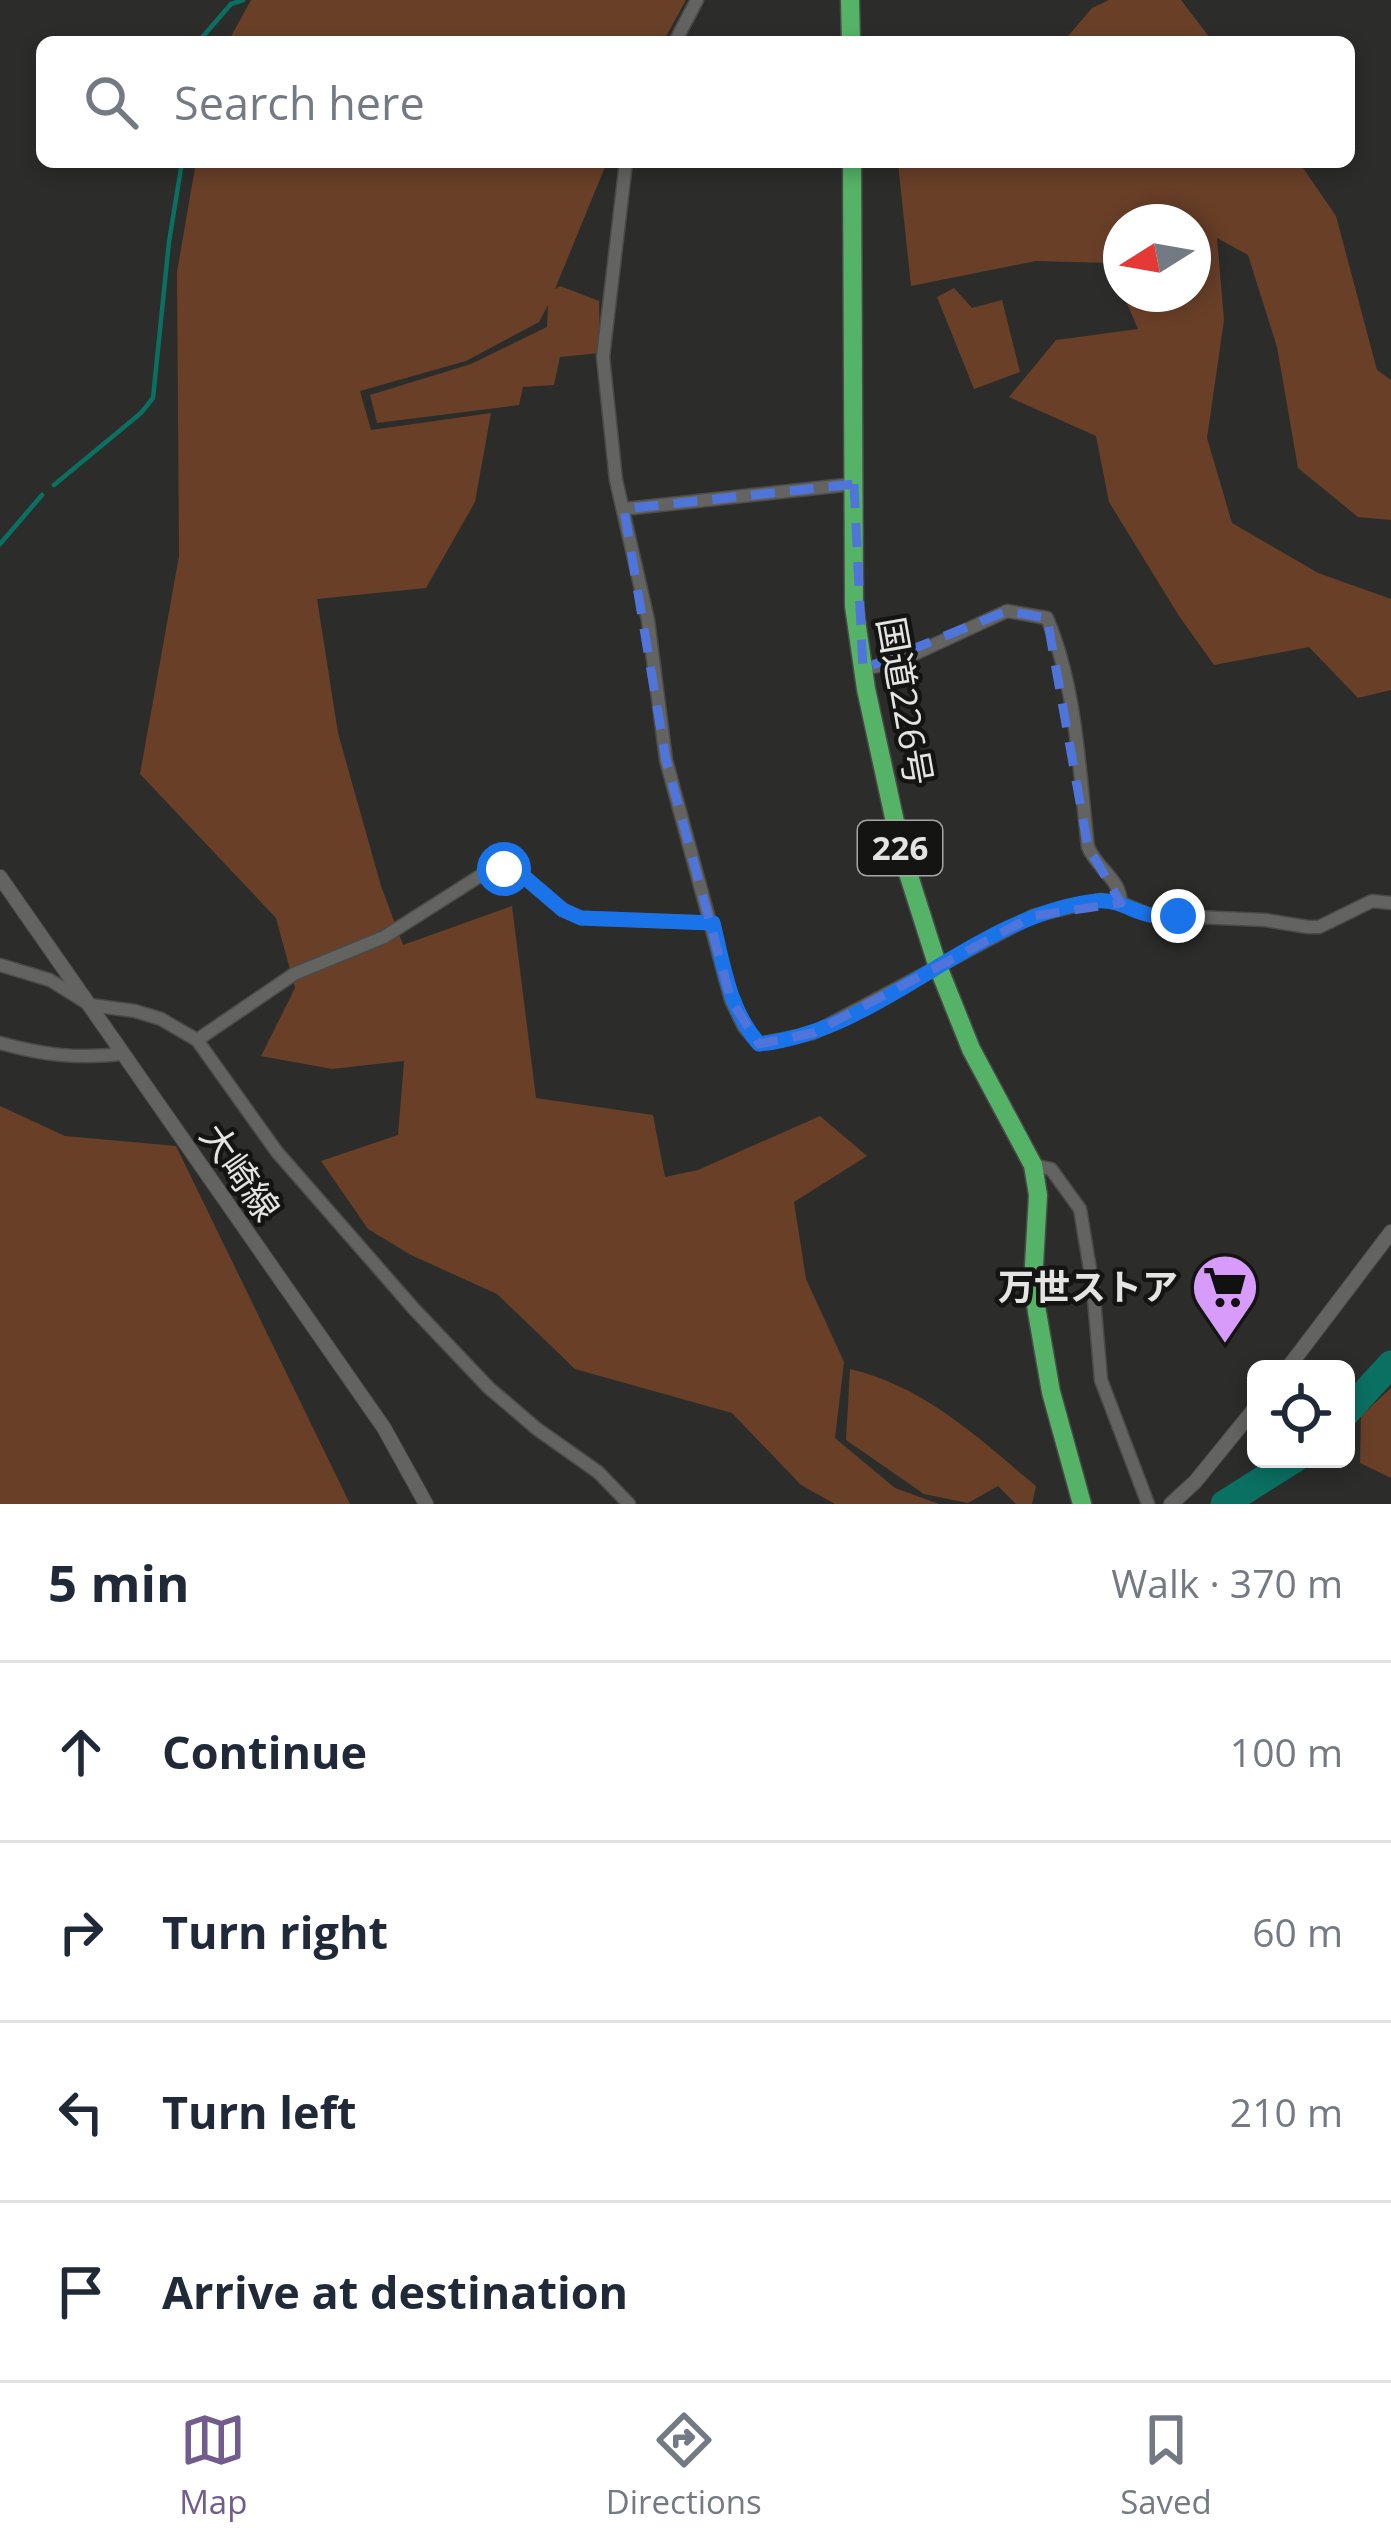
<!DOCTYPE html>
<html lang="en">
<head>
<meta charset="utf-8">
<style>
  :root { --surface:#fff; --page:#f6f6f7; --text:#1f2937; --muted:#747a83; --line:#e0e1e3; --accent:#725c8e }
  body { margin:0; font-family:"Open Sans","Noto Sans JP",sans-serif; background:var(--page); color:var(--text) }
  .controls { position:absolute; right:36px; bottom:36px; display:grid; overflow:hidden; border-radius:18px; box-shadow:0 6px 18px #0003 }
  .controls button { width:108px; height:108px; display:grid; place-items:center; padding:0; border:0; border-bottom:3px solid var(--line); background:var(--surface); color:var(--text); font:60px sans-serif }
  .compass { position:absolute; left:1103px; top:204px; width:108px; height:108px; border-radius:50%; background:var(--surface); box-shadow:0 6px 18px #0003; rotate:259deg }
  .stop { position:absolute; width:36px; height:36px; margin:-27px; border:9px solid #1a73e8; border-radius:50%; background:#fff }
  .stop.end { background:#1a73e8; border-color:#fff; box-shadow:0 3px 12px #0008 }
  .list { margin:0; padding:0; list-style:none }
  h2 { display:flex; justify-content:space-between; align-items:center; height:156px; margin:0; padding:0 48px; font-size:51px }
  h2 small { font-size:39px; font-weight:400; color:var(--muted) }
  .list li { display:grid; grid-template-columns:78px 1fr auto; gap:36px; align-items:center; box-sizing:border-box; height:180px; padding:0 48px; border-top:3px solid var(--line) }
  .list b { display:block; font-size:45px; white-space:nowrap }
  .list em { font-size:39px; font-style:normal; color:var(--muted) }
  .icon { flex:none; width:66px; height:66px; fill:none; stroke:currentColor; stroke-width:2; stroke-linecap:round; stroke-linejoin:round }
  .map { position:relative; flex:none; width:1391px; height:1504px; overflow:hidden }
  .search { position:absolute; background:var(--surface); box-shadow:0 6px 18px #0003; left:36px; right:36px; top:36px; height:132px; display:flex; align-items:center; gap:30px; box-sizing:border-box; padding:0 42px; border-radius:18px; color:var(--muted); font-size:45px }
  .sheet { height:876px; background:var(--surface) }
  nav { display:flex; justify-content:space-around; align-items:center; box-sizing:border-box; height:168px; border-top:3px solid var(--line); background:var(--surface); font-size:33px; color:var(--muted) }
  nav a { display:grid; justify-items:center; gap:6px }
  nav .on { color:var(--accent) }
  .map>svg:first-child { display:block }
  .green { fill:#693f28 }
  .lines { fill:none; stroke-linecap:round; stroke-linejoin:round }
  .stream { stroke:#0a7062; stroke-width:4.5 }
  .river { stroke:#0a7062; stroke-width:27 }
  .minor-casing { stroke:#4a4b48; stroke-width:15 }
  .tertiary-casing { stroke:#4a4b48; stroke-width:16 }
  .trunk-casing { stroke:#4a4b48; stroke-width:21 }
  .minor { stroke:#636461; stroke-width:12 }
  .tertiary { stroke:#636461; stroke-width:14 }
  .trunk { stroke:#54b366; stroke-width:18 }
  .route { stroke:#1a73e8; stroke-width:15 }
  .marked { fill:none; stroke:#4f74da; stroke-width:9; stroke-dasharray:24 15; stroke-linejoin:round }
  .labels { text-anchor:middle; stroke-width:9; stroke-linejoin:round; paint-order:stroke }
  .shield { fill:#141513; stroke:#a6a6a4; stroke-width:3 }
  .shield-label { font-size:33px; font-weight:bold; fill:#e4e4e2 }
  .street-label { font-size:36px; fill:#e4e4e2; stroke:#141513 }
  .poi-label { font-size:36px; font-weight:bold; fill:#e4e4e2; stroke:#141513; text-anchor:end }
</style>
</head>
<body>
<div class="map">
<svg width="1391" height="1504" viewBox="0 0 1391 1504">
  <rect width="100%" height="100%" fill="#2c2d2a"/>
  <g class="green">
    <path d="M251,0H686L663,42H228Z"/>
    <path d="M1109,0H1181L1213,42H1063L1092,8Z"/>
    <path d="M196,162H607L555,289L560,286L599,301L600,353L560,357L554,385L523,387L519,405L377,423L370,395L471,364L547,327L548,305L539,322L466,361L360,391L371,430L491,413L475,502L426,588L317,599L338,733L381,886L403,945L512,906L536,1098L653,1115L665,1177L698,1170L820,1116L867,1156L794,1202L806,1279L844,1362L835,1438L895,1488L939,1504H835L801,1485L732,1413L575,1369L497,1294L411,1255L368,1229L321,1161L398,1135L404,1061L332,1069L261,1056L295,988L276,918L140,774L179,556L177,272Z"/>
    <path d="M1299,162L1336,216L1377,370L1391,380V520L1358,517L1298,468L1277,347L1248,255L1217,238L1224,320L1207,438L1232,523L1318,573L1391,599V690L1358,698L1309,647L1214,665L1179,616L1109,502L1096,436L1009,397L1056,340L1138,329L1123,294H1193V222H1121V288L1110,263L1036,261L911,286L898,163Z"/>
    <path d="M954,288L972,308L1002,300L1020,372L974,389L937,297Z"/>
    <path d="M0,1106L65,1136L176,1146L350,1504H0Z"/>
    <path d="M850,1369C926,1387 978,1438 1036,1486L1032,1504H1016L998,1486L968,1503L924,1494L846,1440Z"/>
    <path d="M1391,1388V1478L1360,1463L1361,1416Z"/>
  </g>
  <g class="lines">
    <g class="stream">
      <path d="M199,41L231,4L243,0"/>
      <path d="M54,485L141,413L153,398L169,242L182,162"/>
      <path d="M0,544L42,495"/>
    </g>
    <g class="river">
      <path d="M1346,1413L1391,1364"/>
      <path d="M1224,1504L1295,1459"/>
    </g>
    <g class="minor-casing">
      <g id="minor">
        <path d="M675,42L697,0"/>
        <path d="M626,162L603,357L616,480L648,620L666,760L731,1000L744,1027L759,1044L813,1033L1033,916L1100,900L1121,903L1150,915L1265,920L1308,927H1319L1372,901L1391,903"/>
        <path d="M624,509L854,484"/>
        <path d="M863,669L897,662L1007,611L1047,618C1077,689 1079,771 1088,847C1097,869 1120,878 1121,903"/>
        <path d="M0,965L50,980L90,1005L135,1011L161,1019L197,1040L277,1152L414,1309L489,1388L537,1429L598,1472L629,1504"/>
        <path d="M197,1040L294,974L384,937L483,874L515,869L563,910L581,918L713,923"/>
        <path d="M0,1043C43,1055 77,1059 122,1054"/>
        <path d="M1033,1165L1051,1169L1080,1209L1093,1287L1101,1380L1148,1504"/>
      </g>
    </g>
    <g class="tertiary-casing">
      <g id="tertiary">
        <path d="M0,877L384,1428L426,1504"/>
        <path d="M1287,1369L1391,1232"/>
        <path d="M1171,1504L1195,1482L1256,1407"/>
      </g>
    </g>
    <g class="trunk-casing">
      <g id="trunk">
        <path d="M850,0L851,42"/>
        <path d="M852,162L854,606L866,689L902,854L937,964L971,1049L1033,1165L1038,1195L1033,1283L1037,1312L1051,1392L1082,1504"/>
      </g>
    </g>
    <use href="#minor" class="minor"/>
    <use href="#tertiary" class="tertiary"/>
    <use href="#trunk" class="trunk"/>
  </g>
  <g class="lines">
    <path class="route" d="M504,869H515L563,910L581,918L713,923C724,967 729,1009 759,1044C883,1031 972,915 1097,901C1118,899 1131,911 1150,915C1159,916 1169,915 1178,916"/>
  </g>
  <path class="marked" d="M854,484L863,669L1007,611L1047,618L1088,847L1121,903L1033,916L813,1033L759,1044L731,1000L666,760L624,509Z"/>
  <defs>
    <g id="supermarket-pin" transform="scale(3.45)"><path d="M0 17L-7.5 6A9.5 9.5 0 1 1 7.5 6Z" fill="#d79bf9" stroke="#141513"/><path d="M-6-5.5h2.5l.6 2H6L4.5 2H-2.5L-4.4-4H-6ZM-1.5 3.2a1.3 1.3 0 1 0 .1 0ZM3 3.2a1.3 1.3 0 1 0 .1 0Z" fill="#111"/></g>
  </defs>
  <g fill-rule="evenodd">
    <use href="#supermarket-pin" x="1225" y="1287"/>
  </g>
  <g class="labels">
    <rect class="shield" x="858" y="821" width="84" height="54" rx="9"/>
    <g class="shield-label">
      <text x="900" y="860">226</text>
    </g>
    <g class="street-label">
      <text transform="translate(905 701) rotate(80)" y="13">国道226号</text>
      <text transform="translate(240 1172) rotate(55)" y="13">大崎線</text>
    </g>
    <g class="poi-label">
      <text x="1178" y="1300">万世ストア</text>
    </g>
  </g>
</svg>
<div class="controls">
<button><svg class="icon" aria-label="locate" viewBox="0 0 24 24"><circle cx="12" cy="12" r="6"/><path d="M12 2v4M12 18v4M2 12h4M18 12h4"/></svg></button>
</div>
<svg class="compass" viewBox="-18 -18 36 36"><path d="M0-13l5 13h-10z" fill="#e53935"/><path d="M0 13l5-13h-10z" fill="#747a83"/></svg>
<div class="stop" style="left:504px;top:869px"></div>
<div class="stop end" style="left:1178px;top:916px"></div>
<div class="search"><svg class="icon" aria-label="search" viewBox="0 0 24 24"><circle cx="10" cy="10" r="6"/><path d="M15 15l6 6"/></svg>Search here</div>
</div>
<section class="sheet">
<h2>5 min<small>Walk · 370 m</small></h2>
<ul class="list">
<li><svg class="icon" aria-label="ahead" viewBox="0 0 24 24"><path d="M12 20V5M6 11l6-6 6 6"/></svg><div><b>Continue</b></div><em>100 m</em></li>
<li><svg class="icon" aria-label="right" viewBox="0 0 24 24"><path d="M7 20v-9h11M14 6l5 5-5 5"/></svg><div><b>Turn right</b></div><em>60 m</em></li>
<li><svg class="icon" aria-label="left" viewBox="0 0 24 24"><path d="M17 20v-9H6M10 6l-5 5 5 5"/></svg><div><b>Turn left</b></div><em>210 m</em></li>
<li><svg class="icon" aria-label="arrive" viewBox="0 0 24 24"><path d="M6 21V4h12l-3 4 3 4H6"/></svg><div><b>Arrive at destination</b></div></li>
</ul>
</section>
<nav>
<a class="on"><svg class="icon" aria-label="map" viewBox="0 0 24 24"><path d="M3 6l6-2 6 2 6-2v14l-6 2-6-2-6 2zM9 4v14M15 6v14"/></svg>Map</a>
<a><svg class="icon" aria-label="directions" viewBox="0 0 24 24"><path d="M12 3l9 9-9 9-9-9zM9 14v-3h6M13 9l2 2-2 2"/></svg>Directions</a>
<a><svg class="icon" aria-label="saved" viewBox="0 0 24 24"><path d="M7 4h10v16l-5-4-5 4z"/></svg>Saved</a>
</nav>
</body>
</html>
